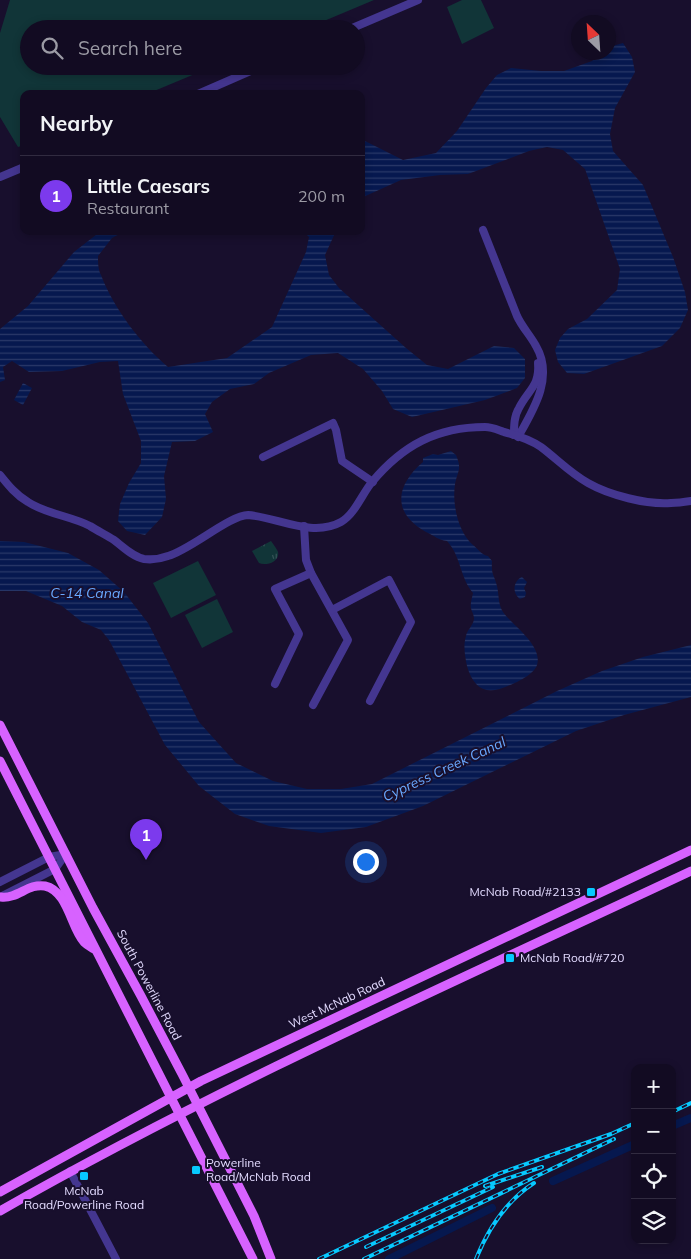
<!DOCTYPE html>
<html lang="en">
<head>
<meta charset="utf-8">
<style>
  :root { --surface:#120b22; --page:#1b142a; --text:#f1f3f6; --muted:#9c9ba5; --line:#312b40; --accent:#7c3aed }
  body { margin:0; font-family:Mulish,sans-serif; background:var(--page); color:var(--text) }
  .controls { position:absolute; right:15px; bottom:15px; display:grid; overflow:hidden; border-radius:10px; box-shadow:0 2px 8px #0003 }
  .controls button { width:45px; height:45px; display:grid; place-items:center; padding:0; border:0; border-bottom:1px solid var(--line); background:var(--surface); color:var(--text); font:25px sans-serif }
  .compass { position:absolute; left:571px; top:15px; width:45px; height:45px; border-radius:50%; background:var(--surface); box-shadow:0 2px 8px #0003; rotate:335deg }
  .you { position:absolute; left:365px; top:861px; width:18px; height:18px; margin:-12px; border:4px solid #fff; border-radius:50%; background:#1a73e8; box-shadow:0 0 0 8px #1a73e833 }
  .badge { display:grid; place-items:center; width:32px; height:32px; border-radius:50%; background:var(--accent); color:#fff; font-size:16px; font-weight:700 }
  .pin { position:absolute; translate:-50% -41px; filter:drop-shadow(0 1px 2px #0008) }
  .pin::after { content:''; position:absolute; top:26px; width:18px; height:15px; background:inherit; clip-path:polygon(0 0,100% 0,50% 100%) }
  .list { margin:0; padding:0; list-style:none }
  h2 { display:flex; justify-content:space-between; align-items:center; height:65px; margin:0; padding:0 20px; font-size:21px }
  h2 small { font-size:16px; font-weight:400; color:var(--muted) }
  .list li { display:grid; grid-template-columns:32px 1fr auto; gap:15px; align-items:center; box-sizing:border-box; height:80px; padding:0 20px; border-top:1px solid var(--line) }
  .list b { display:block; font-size:19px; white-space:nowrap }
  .list p { margin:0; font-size:16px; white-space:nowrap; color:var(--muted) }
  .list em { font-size:16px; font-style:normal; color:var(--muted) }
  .icon { flex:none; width:28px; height:28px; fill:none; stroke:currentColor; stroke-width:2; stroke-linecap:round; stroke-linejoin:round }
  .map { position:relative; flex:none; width:691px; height:1259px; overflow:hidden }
  .search { position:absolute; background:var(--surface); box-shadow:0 2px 8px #0003; left:20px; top:20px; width:345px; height:55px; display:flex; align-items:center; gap:12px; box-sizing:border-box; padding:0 18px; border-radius:28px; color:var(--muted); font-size:19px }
  .panel { position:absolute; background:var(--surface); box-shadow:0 2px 8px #0003; left:20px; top:90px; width:345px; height:145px; border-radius:10px }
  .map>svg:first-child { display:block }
  .green { fill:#113538 }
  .park { fill:url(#park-tufts) }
  .water { fill:url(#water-rules) }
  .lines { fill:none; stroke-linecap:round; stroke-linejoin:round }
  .canal { stroke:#06184f; stroke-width:8 }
  .minor { stroke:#443690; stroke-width:8 }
  .major { stroke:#d762ff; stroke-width:9 }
  .rail-casing { stroke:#07c9ff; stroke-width:4 }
  .rail { stroke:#180f2d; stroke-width:2; stroke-dasharray:5.5; stroke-linecap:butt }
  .poi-dot { fill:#07c9ff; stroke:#180f2d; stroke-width:2 }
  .labels { text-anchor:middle; stroke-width:4; stroke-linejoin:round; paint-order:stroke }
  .poi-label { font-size:12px; fill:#e3dbff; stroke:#180f2d; text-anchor:start }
  .street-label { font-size:12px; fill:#e3dbff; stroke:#180f2d }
  .water-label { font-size:14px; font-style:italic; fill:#69a8ff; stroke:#180f2d }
</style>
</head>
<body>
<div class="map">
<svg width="691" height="1259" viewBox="0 0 691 1259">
  <defs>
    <pattern id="park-tufts" width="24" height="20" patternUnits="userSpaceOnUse" patternTransform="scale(1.25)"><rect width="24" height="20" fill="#113538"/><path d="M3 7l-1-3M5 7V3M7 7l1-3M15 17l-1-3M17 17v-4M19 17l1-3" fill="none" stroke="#345256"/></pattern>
    <pattern id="water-rules" width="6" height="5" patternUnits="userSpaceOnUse" patternTransform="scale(1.25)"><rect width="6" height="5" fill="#06184f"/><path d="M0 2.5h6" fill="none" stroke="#2a3969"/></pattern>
  </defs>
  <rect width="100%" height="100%" fill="#180f2d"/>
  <g class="green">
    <path d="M10,0H374L305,29H29V66H214L147,94H24V145L18,147L0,117V33Z"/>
    <path d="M462,0H481L494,28L462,44L447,7Z"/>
    <path d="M198,561L216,595L171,618L153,583Z"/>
    <path d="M217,599L233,632L202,648L185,615Z"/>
  </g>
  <path class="park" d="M271,541C273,544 277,549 278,552C280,562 266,566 259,563L252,551Z"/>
  <g class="water">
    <path d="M623,43L632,57L635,72L615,108L610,134L613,151L643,185L673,257L685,292L688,310L680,328L662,346L584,374L567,373L558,362L555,350L560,338L568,329L587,319L617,290L620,269L585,169L563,150L547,147L529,151L468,174L440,175L401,180L361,198V139L403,160L436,153L457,131L486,88L497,75L511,68L541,71H564L592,61L602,53L608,52L609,47Z"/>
    <path d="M101,231H125L112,238L98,256C98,262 98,270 101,275C114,309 141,344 168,367L227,358L272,327L306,252L309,237L303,231H336L325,255L329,275L339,288L406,348L427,365L448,369L494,346L514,348L525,359V378L517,388L485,400L412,417L393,409L382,391L363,369L338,353L311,355L269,373L254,384L230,389L212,402L205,414L213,432L195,441L172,442L164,476L166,499L162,517L145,535L127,531L118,521L120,504L129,483L141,463V441L123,394L118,361L100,362L62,371L29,372L12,361L3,367L5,380L0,382V329L28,306L74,252Z"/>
    <path d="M23,383L32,388L23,405L14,400Z"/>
    <path d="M451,451L456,455C462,469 458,470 455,484C452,504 458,532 473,545C478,549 482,555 488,556L492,561C491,575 494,574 497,586C499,595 498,604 503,612C513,626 543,645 537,665C534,674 518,682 510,685C487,696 474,690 467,666C465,656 463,646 466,636C467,630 473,626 474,619C474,614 472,613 471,608C470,604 472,598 473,593C460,578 461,556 447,541C438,540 435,536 426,532C392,513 395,486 423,462V458L433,454L438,455Z"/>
    <path d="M0,541L24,542L68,553L99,570L124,592L148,623L199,722L236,763L273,781L307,789H341L372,784L557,691L602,671L643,657L691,645V697L624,715L576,731L423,806L366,827L321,833L269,826L235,814L199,786L165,745L109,640L101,630L82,622L62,606L26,591H0Z"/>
    <path d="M522,577L527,582L524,588L526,593L525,597L520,599C512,593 513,581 522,577Z"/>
  </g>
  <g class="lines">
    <g class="canal">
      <path d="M672,1126L691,1118"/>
      <path d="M553,1181L635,1144"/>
      <path d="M389,1259L492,1208"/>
    </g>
    <g class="minor">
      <path d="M350,29L418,0"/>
      <path d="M198,94L262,66"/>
      <path d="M0,177L24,167"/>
      <path d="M483,230L517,316C522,327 530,335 536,346C554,377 534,409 518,437"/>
      <path d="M514,435C514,426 514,416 519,408C528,390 540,386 538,363"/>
      <path d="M263,457L333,423L336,430L342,461L373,482"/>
      <path d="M0,475C8,485 16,495 28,502C46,514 71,516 90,526C98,531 106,535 114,540C123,547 133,557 144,559C152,560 160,559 168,556C190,550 230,515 248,515C277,517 312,538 341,522C355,514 362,494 372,482C403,445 437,427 485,427C492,427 498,430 504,432C516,435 531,440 541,447C557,459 570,473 588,483C609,495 647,505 671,503C678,503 685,502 691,501"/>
      <path d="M304,526L306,560L311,573L348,640L313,705"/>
      <path d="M332,610L389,580L411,622L370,701"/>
      <path d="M275,684L299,634L275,589L311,573"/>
      <path d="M0,882L49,857L66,854"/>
      <path d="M2,896L55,869L66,854"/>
      <path d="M70,1171L116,1259"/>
    </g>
    <g class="major">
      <path d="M0,725L93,908L141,996L182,1074L254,1216L271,1259"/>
      <path d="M0,761L253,1259"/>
      <path d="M1,897C18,899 28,883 45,886C68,891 71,928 84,942C87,945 91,947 94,949"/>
      <path d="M0,1192L201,1081L691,850"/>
      <path d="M0,1211C223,1084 459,980 691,871"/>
    </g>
    <g class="rail-casing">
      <g id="rail">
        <path d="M672,1112L691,1103"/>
        <path d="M485,1186L542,1167"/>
        <path d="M366,1247L493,1187"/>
        <path d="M319,1259L498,1174L611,1134L635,1123"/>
        <path d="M364,1259L614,1139"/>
        <path d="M476,1259C488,1229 506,1201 534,1183"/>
      </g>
    </g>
    <use href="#rail" class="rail"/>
  </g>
  <g class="poi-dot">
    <rect x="586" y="887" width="10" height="10" rx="2.5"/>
    <rect x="505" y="953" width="10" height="10" rx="2.5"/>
    <rect x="191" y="1165" width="10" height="10" rx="2.5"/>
    <rect x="79" y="1171" width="10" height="10" rx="2.5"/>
  </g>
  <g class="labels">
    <g class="poi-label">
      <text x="581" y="896" text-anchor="end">McNab Road/#2133</text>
      <text x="520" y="962">McNab Road/#720</text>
      <text x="206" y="1167">Powerline<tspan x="206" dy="14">Road/McNab Road</tspan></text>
      <text x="84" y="1195" text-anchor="middle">McNab<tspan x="84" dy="14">Road/Powerline Road</tspan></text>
    </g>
    <g class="street-label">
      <text transform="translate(149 985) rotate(62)" y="4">South Powerline Road</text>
      <text transform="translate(337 1003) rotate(-25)" y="4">West McNab Road</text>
    </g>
    <g class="water-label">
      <text x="87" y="598">C-14 Canal</text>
      <text transform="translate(444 769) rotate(-25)" y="5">Cypress Creek Canal</text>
    </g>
  </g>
</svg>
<div class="controls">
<button>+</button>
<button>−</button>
<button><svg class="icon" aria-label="locate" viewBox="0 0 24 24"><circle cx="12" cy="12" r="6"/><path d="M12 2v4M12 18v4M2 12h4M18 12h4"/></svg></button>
<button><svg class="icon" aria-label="layers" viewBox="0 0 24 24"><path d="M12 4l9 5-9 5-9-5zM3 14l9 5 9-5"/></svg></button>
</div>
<svg class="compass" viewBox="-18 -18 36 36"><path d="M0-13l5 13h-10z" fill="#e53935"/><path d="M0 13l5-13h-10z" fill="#9c9ba5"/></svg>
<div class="you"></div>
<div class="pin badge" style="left:146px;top:860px">1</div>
<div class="search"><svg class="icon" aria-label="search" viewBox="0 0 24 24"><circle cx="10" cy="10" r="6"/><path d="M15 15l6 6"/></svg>Search here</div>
<section class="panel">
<h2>Nearby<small></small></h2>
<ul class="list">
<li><span class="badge">1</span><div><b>Little Caesars</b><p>Restaurant</p></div><em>200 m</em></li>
</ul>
</section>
</div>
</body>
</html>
